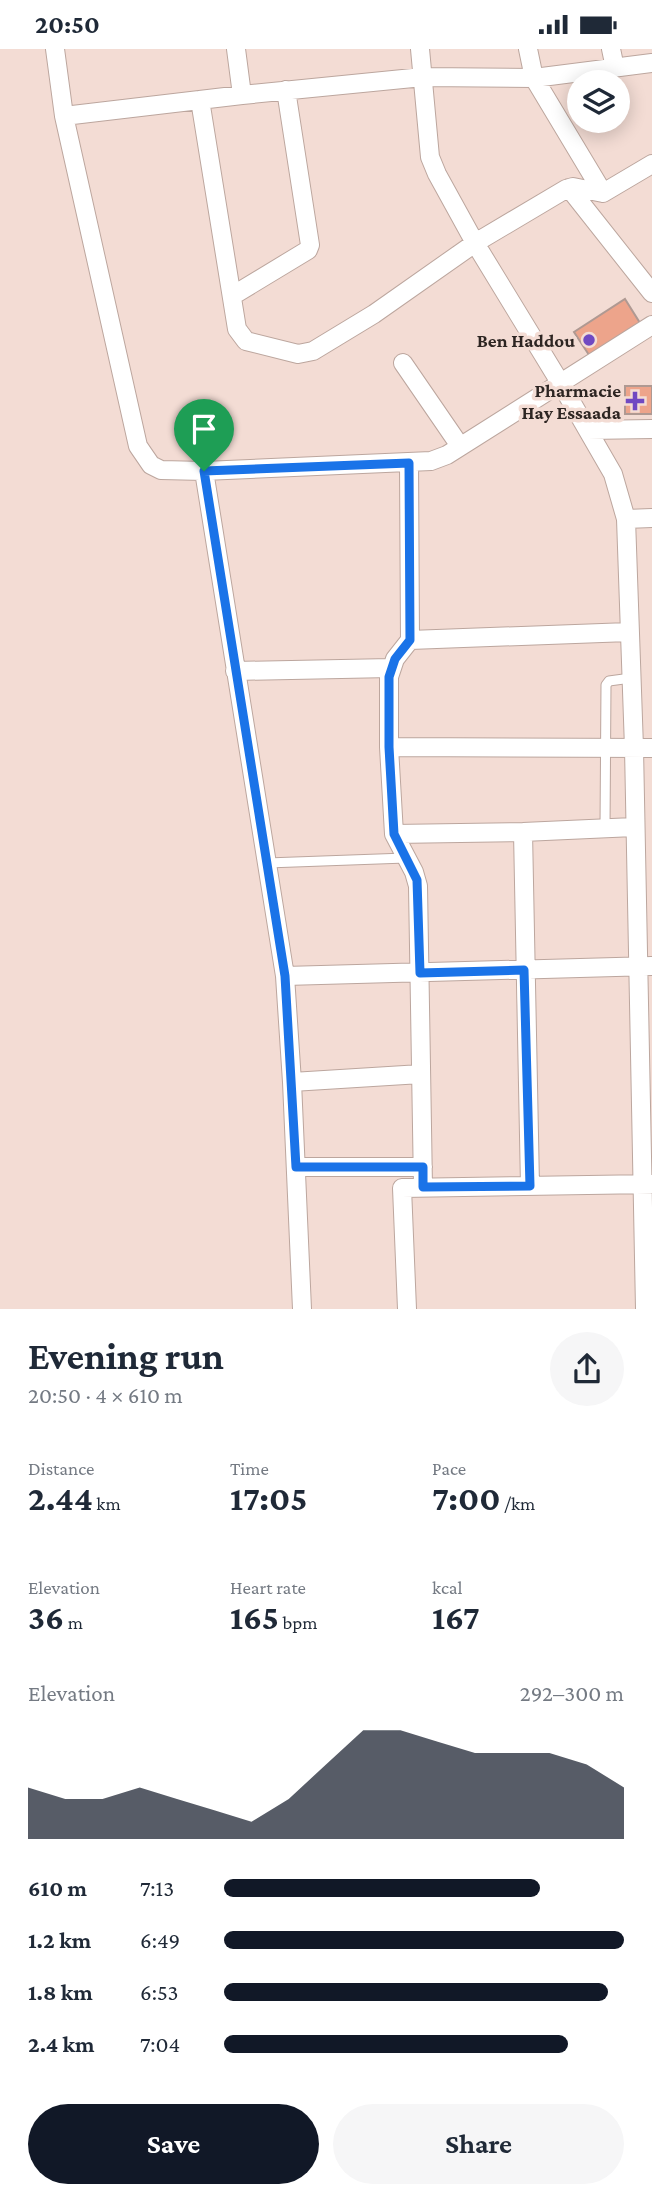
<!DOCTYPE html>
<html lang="en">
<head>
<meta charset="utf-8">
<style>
  :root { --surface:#fff; --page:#f6f6f7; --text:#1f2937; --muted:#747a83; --accent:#111827 }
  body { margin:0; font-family:"Crimson Pro",serif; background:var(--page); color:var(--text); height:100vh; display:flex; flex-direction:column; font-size:26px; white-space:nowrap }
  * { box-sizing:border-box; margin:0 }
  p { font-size:23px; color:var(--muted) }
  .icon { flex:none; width:38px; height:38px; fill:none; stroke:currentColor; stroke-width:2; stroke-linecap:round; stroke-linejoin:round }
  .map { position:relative; height:1260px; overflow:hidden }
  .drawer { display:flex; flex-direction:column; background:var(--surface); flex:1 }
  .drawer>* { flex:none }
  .tools { position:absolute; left:567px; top:21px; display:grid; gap:14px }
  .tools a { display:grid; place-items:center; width:63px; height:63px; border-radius:50%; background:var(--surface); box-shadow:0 4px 18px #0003; font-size:35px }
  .pin { position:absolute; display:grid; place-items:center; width:60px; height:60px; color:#fff; margin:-72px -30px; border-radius:50% 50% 50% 0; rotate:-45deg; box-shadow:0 0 7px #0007 }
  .pin .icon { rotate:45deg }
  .round { display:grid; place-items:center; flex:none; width:74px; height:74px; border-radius:37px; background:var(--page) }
  .overview { display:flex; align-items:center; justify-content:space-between; height:119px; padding:0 28px }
  h1 { font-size:38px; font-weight:700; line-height:52px }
  .metrics { display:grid; grid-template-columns:repeat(3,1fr); gap:10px; height:119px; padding:7px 28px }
  .metrics div { display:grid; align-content:center }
  .metrics b { font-size:35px; font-weight:700 }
  .metrics small { font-size:19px; font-weight:400 }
  .metrics p { font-size:19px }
  .chart { height:196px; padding:14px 28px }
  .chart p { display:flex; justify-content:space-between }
  .chart svg { width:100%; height:126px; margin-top:7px; fill:var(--accent); opacity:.7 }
  .button { display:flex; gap:14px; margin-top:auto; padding:14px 28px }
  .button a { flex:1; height:80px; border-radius:42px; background:var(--accent); color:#fff; font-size:28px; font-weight:700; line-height:80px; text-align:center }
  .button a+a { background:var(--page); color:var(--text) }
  ul { padding:0 28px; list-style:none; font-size:23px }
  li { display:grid; grid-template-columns:112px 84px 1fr; align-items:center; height:52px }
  li i { height:18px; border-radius:9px; background:var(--accent) }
  .status { display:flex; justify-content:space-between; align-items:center; height:49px; padding:0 35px; background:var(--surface); direction:ltr }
  .status svg { height:19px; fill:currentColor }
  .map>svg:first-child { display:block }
  .building { fill:#eda48b; stroke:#af9992; stroke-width:2 }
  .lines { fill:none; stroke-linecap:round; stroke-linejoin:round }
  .service-casing { stroke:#bca69e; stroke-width:11 }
  .minor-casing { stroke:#bca69e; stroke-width:20 }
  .service { stroke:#fff; stroke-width:9 }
  .minor { stroke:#fff; stroke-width:18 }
  .route-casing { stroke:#fff; stroke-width:14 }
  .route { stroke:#1a73e8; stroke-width:9 }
  .poi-dot { fill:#7049c2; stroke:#f3dcd4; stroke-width:2.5 }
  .labels { text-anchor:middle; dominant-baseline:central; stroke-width:7; stroke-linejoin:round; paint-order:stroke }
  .poi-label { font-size:19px; font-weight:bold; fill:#2d2522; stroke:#f3dcd4; text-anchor:end }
</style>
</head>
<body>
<div class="status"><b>20:50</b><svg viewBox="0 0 49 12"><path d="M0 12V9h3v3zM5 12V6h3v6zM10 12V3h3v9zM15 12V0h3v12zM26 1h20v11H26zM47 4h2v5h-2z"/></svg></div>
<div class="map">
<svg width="652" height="1260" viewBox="0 0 652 1260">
  <rect width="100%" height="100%" fill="#f3dcd4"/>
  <path class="building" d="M625 250 640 274 589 306 574 283Z
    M625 337H652V365H625Z"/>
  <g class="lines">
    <defs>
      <path id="service" d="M605 779 606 636 609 632 631 629
        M267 814 406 809"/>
      <path id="minor" d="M55 0 64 67 138 397 151 416 161 421 204 422 431 412 447 406 652 276
        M236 0 242 46
        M420 0 430 108 437 125 475 194 561 335 613 425 626 470 634 699 645 1260
        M528 0 534 29 603 144
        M611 0 615 19
        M200 51 237 280 246 292 298 305 313 302 374 265 475 194 566 140 573 138 603 144 652 115
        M64 67 242 46 423 28 534 29 652 14
        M569 139 652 244
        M232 247 308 201 310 196 286 41
        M403 314 460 397
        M588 381 652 380
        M409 414 410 591 395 610 389 628V698L394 785 414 823 418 837 423 1138
        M204 422 285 927 292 1033 302 1260
        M626 470 652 469
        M410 591 629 583
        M235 622 391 619
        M389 698 652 699
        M523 783 530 1137
        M394 785 523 783 634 778
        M285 927 652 917
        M292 1033 421 1025
        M296 1118H423
        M407 1260 402 1139 652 1135"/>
    </defs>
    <use href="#service" class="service-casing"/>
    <use href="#minor" class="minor-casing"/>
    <use href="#service" class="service"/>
    <use href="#minor" class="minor"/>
  </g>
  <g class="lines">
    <defs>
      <path id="route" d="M409 414 410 591 395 610 389 628V698L394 785 417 831 420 924 524 921 530 1137 423 1138V1118H296L285 927 204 422Z"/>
    </defs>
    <use href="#route" class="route-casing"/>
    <use href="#route" class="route"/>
  </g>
  <g class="poi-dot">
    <circle cx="589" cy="291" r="7"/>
    <path d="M631.5 341.5h7v7h7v7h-7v7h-7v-7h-7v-7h7z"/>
  </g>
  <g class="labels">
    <g class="poi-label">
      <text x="575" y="291">Ben Haddou</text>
      <text x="621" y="341">Pharmacie<tspan x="621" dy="22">Hay Essaada</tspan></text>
    </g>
  </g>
</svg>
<div class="tools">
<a><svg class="icon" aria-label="layers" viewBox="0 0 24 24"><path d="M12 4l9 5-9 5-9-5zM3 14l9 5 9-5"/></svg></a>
</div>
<div class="pin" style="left:204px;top:422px;background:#1e9e55"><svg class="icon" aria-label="arrive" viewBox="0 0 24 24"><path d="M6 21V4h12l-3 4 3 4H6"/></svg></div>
</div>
<section class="drawer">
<div class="overview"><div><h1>Evening run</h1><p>20:50 · 4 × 610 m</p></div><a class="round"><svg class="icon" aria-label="share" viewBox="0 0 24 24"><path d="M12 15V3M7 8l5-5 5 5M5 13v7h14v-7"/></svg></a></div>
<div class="metrics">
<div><p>Distance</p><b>2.44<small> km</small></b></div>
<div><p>Time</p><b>17:05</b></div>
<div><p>Pace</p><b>7:00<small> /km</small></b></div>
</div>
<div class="metrics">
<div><p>Elevation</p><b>36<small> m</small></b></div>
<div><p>Heart rate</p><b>165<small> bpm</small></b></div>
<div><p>kcal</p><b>167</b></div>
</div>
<div class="chart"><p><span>Elevation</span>292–300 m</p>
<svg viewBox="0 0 160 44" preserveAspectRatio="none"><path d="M0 44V26L10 30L20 30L30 26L40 30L50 34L60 38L70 30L80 18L90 6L100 6L110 10L120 14L130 14L140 14L150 18L160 26V44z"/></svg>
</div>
<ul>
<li><b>610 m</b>7:13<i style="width:79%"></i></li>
<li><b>1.2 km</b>6:49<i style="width:100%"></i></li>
<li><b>1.8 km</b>6:53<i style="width:96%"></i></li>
<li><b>2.4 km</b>7:04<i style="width:86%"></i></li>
</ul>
<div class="button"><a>Save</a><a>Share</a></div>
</section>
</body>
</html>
